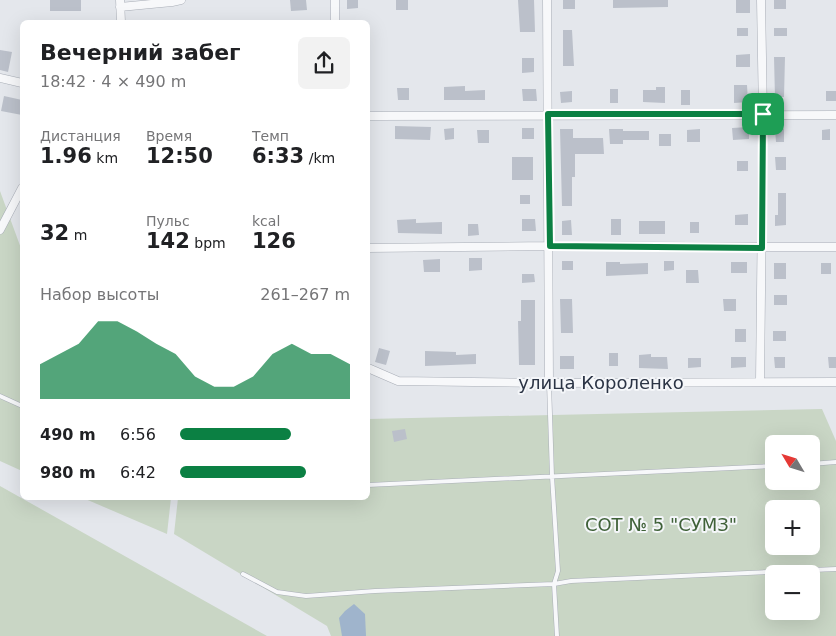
<!DOCTYPE html>
<html lang="ru">
<head>
<meta charset="utf-8">
<style>
  :root { --surface:#fff; --page:#f2f2f2; --text:#202124; --muted:#757577; --accent:#0b8043 }
  body { margin:0; font-family:"DejaVu Sans",sans-serif; background:var(--page); color:var(--text); height:100vh; display:flex; flex-direction:column; font-size:19px; white-space:nowrap }
  * { box-sizing:border-box; margin:0 }
  p { font-size:16px; color:var(--muted) }
  .icon { flex:none; width:28px; height:28px; fill:none; stroke:currentColor; stroke-width:2; stroke-linecap:round; stroke-linejoin:round }
  .map { position:relative; flex:1; overflow:hidden }
  .panel { position:absolute; left:20px; top:20px; width:350px; height:480px; display:flex; flex-direction:column; background:var(--surface); border-radius:8px; box-shadow:0 5px 20px #0002 }
  .panel>* { flex:none }
  .needle { width:32px; rotate:308deg }
  .controls { position:absolute; left:765px; top:435px; display:grid; gap:10px }
  .controls a { display:grid; place-items:center; width:55px; height:55px; border-radius:8px; background:var(--surface); box-shadow:0 5px 20px #0002; font-size:25px }
  .pin { position:absolute; display:grid; place-items:center; width:42px; height:42px; color:#fff; margin:-21px; border-radius:10px; box-shadow:0 2px 8px #0006 }
  .round { display:grid; place-items:center; flex:none; width:52px; height:52px; border-radius:8px; background:var(--page) }
  .summary { display:flex; align-items:center; justify-content:space-between; height:85px; padding:0 20px }
  h1 { font-size:22px; font-weight:800; line-height:38px }
  .stats { display:grid; grid-template-columns:repeat(3,1fr); gap:8px; height:85px; padding:5px 20px }
  .stats div { display:grid; align-content:center }
  .stats b { font-size:21px; font-weight:800 }
  .stats small { font-size:14px; font-weight:400 }
  .stats p { font-size:14px }
  .chart { height:140px; padding:10px 20px }
  .chart p { display:flex; justify-content:space-between }
  .chart svg { width:100%; height:90px; margin-top:5px; fill:var(--accent); opacity:.7 }
  ul { padding:0 20px; list-style:none; font-size:16px }
  li { display:grid; grid-template-columns:80px 60px 1fr; align-items:center; height:38px }
  li i { height:12px; border-radius:6px; background:var(--accent) }
  .map>svg:first-child { display:block }
  .green { fill:#c9d6c5; fill-rule:evenodd }
  .water { fill:#9fb4cc }
  .building { fill:#bbc0ca }
  .lines { fill:none; stroke-linecap:round; stroke-linejoin:round }
  .service-casing { stroke:#a9aeb7; stroke-width:5 }
  .minor-casing { stroke:#a9aeb7; stroke-width:9 }
  .service { stroke:#f7f8fa; stroke-width:4 }
  .minor { stroke:#f7f8fa; stroke-width:8 }
  .route-casing { stroke:#fff; stroke-width:10 }
  .route { stroke:#0b8043; stroke-width:6 }
  .labels { text-anchor:middle; dominant-baseline:central; stroke-width:4; stroke-linejoin:round; paint-order:stroke }
  .street-label { font-size:18px; fill:#2b3445; stroke:#f4f6f9 }
  .park-label { font-size:18px; fill:#3f6138; stroke:#f4f6f9 }
</style>
</head>
<body>
<div class="map">
<svg width="836" height="636" viewBox="0 0 836 636">
  <rect width="100%" height="100%" fill="#e4e7ec"/>
  <path class="green" d="M0 191 22 251V471L0 461Z
    M822 409 836 441V636H331L327 626 174 534 178 498H368V419ZM774 444H811V481H774ZM774 509H811V546H774ZM774 574H811V611H774Z
    M0 486 267 636H0Z
    M83 498H171L167 534Z"/>
  <path class="water" d="M354 604 365 614 366 636H342L339 618 345 611Z"/>
  <path class="building" d="M50 0H81V11H50Z
    M290 0H306L307 10 291 11Z
    M347 0H358V8L347 9Z
    M396 0H408V10H396Z
    M518 0H534L535 32H520Z
    M563 0H575V9H563Z
    M613 0H668V7L613 8Z
    M736 0H750V13H736Z
    M774 0H786V9H774Z
    M737 28H748V36H737Z
    M774 28H787V36H774Z
    M563 30H572L574 66H563Z
    M0 50 12 52 8 72 0 70Z
    M750 54V67H736V55Z
    M774 57H785L784 97 775 98Z
    M522 58H534V72L522 73Z
    M734 85H747L748 102 734 103Z
    M465 86V91L485 90V100H444V87Z
    M656 87H665V103L643 102V90H656Z
    M397 88H409V100H398Z
    M522 89H536L537 101H523Z
    M610 89H618V103H610Z
    M681 90H690V105H681Z
    M572 91V102L561 103 560 92Z
    M826 91H836V101H826Z
    M4 96 22 100V115L1 111Z
    M395 126 431 127 430 140 395 139Z
    M749 127V139L733 140 732 128Z
    M454 128V139L445 140 444 129Z
    M522 128H534V139H522Z
    M560 129H573V138H603L604 154H575V177H572V206H562Z
    M609 129H623V131H649V140H623V144H610Z
    M700 129V142H687V130Z
    M775 129H784V142H776Z
    M830 129V140H822V130Z
    M477 130H489V143H478Z
    M659 134H671V146H659Z
    M512 157H533V180H512Z
    M775 157H786V170H776Z
    M737 161H748V171H737Z
    M778 193H786V225L775 226V215H778Z
    M520 195H530V204H520Z
    M748 214V225H735V215Z
    M416 219V223L442 222V234L398 233 397 220Z
    M522 219H535L536 231H522Z
    M611 219H621V235H611Z
    M571 220 572 235H562V221Z
    M639 221H665V234H639Z
    M690 222H699V233H690Z
    M468 224H478L479 235 468 236Z
    M469 258H482V270L469 271Z
    M440 259V272H424L423 260Z
    M562 261H573V270H562Z
    M664 261H674V270L664 271Z
    M606 262H620V264L648 263V274L606 276Z
    M731 262H747V273H731Z
    M774 263H786V279H774Z
    M821 263H831V274H821Z
    M686 270H698L699 283H686Z
    M522 274H534L535 282 522 283Z
    M774 295H787V305H774Z
    M560 299H572L573 333H561Z
    M723 299H736V311H724Z
    M521 300H535V365H519L518 321H521Z
    M735 329H746V342H735Z
    M773 331H786V341H773Z
    M379 348 390 351 386 365 375 362Z
    M425 351 456 352V355L476 354V364L425 366Z
    M609 353H618V366H609Z
    M651 354V357H667L668 369 639 368V355Z
    M560 356H574V369H560Z
    M731 357H746V367L731 368Z
    M774 357H785V368H775Z
    M828 357H836V368H829Z
    M688 358H701V367L688 368Z
    M405 429 407 439 394 442 392 431Z"/>
  <g class="lines">
    <defs>
      <path id="service" d="M549 383 552 476 558 571 554 584 557 636
        M0 396 22 406
        M811 464 836 462
        M368 485 774 466
        M243 574 277 592 306 596 375 591 554 584 571 581 836 569"/>
      <path id="minor" d="M120 0 121 22
        M547 0 549 383
        M120 7 172 2 181 0
        M335 22V0
        M0 78 22 83
        M368 116 836 115
        M0 230 22 188
        M368 248 550 246 836 247
        M368 368 398 381 549 383 836 382
        M760 381 763 115 761 0"/>
    </defs>
    <use href="#service" class="service-casing"/>
    <use href="#minor" class="minor-casing"/>
    <use href="#service" class="service"/>
    <use href="#minor" class="minor"/>
  </g>
  <g class="lines">
    <defs>
      <path id="route" d="M548 114H763L762 248 550 246Z"/>
    </defs>
    <use href="#route" class="route-casing"/>
    <use href="#route" class="route"/>
  </g>
  <g class="labels">
    <g class="street-label">
      <text x="601" y="382">улица Короленко</text>
    </g>
    <g class="park-label">
      <text x="661" y="524">СОТ № 5 "СУМЗ"</text>
    </g>
  </g>
</svg>
<div class="controls">
<a><svg class="needle" viewBox="-14 -14 28 28"><path d="M0-13l5 13h-10z" fill="#e53935"/><path d="M0 13l5-13h-10z" fill="#757577"/></svg></a>
<a>+</a>
<a>−</a>
</div>
<div class="pin" style="left:763px;top:114px;background:#1e9e55"><svg class="icon" aria-label="arrive" viewBox="0 0 24 24"><path d="M6 21V4h12l-3 4 3 4H6"/></svg></div>
<section class="panel">
<div class="summary"><div><h1>Вечерний забег</h1><p>18:42 · 4 × 490 m</p></div><a class="round"><svg class="icon" aria-label="share" viewBox="0 0 24 24"><path d="M12 15V3M7 8l5-5 5 5M5 13v7h14v-7"/></svg></a></div>
<div class="stats">
<div><p>Дистанция</p><b>1.96<small> km</small></b></div>
<div><p>Время</p><b>12:50</b></div>
<div><p>Темп</p><b>6:33<small> /km</small></b></div>
</div>
<div class="stats">
<div><b>32<small> m</small></b></div>
<div><p>Пульс</p><b>142<small> bpm</small></b></div>
<div><p>kcal</p><b>126</b></div>
</div>
<div class="chart"><p><span>Набор высоты</span>261–267 m</p>
<svg viewBox="0 0 160 44" preserveAspectRatio="none"><path d="M0 44V27L10 22L20 17L30 6L40 6L50 11L60 17L70 22L80 33L90 38L100 38L110 33L120 22L130 17L140 22L150 22L160 27V44z"/></svg>
</div>
<ul>
<li><b>490 m</b>6:56<i style="width:65%"></i></li>
<li><b>980 m</b>6:42<i style="width:74%"></i></li>
</ul>
</section>
</div>
</body>
</html>
